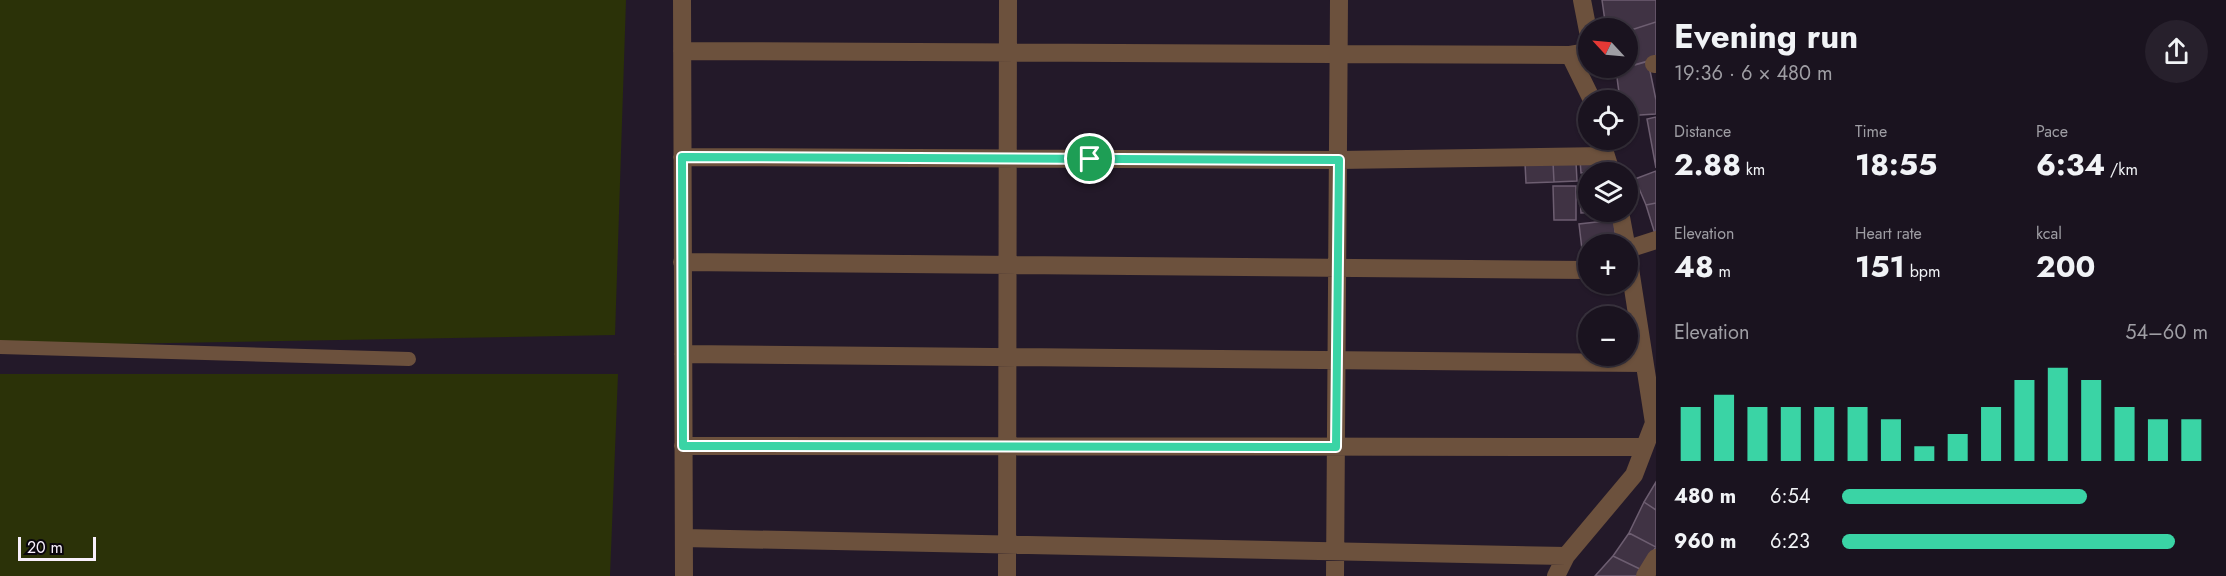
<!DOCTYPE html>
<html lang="en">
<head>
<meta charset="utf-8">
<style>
  :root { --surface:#1a131f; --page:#27202c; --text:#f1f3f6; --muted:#9f9ea4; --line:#38323d; --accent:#3ad4a5 }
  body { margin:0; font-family:Jost,sans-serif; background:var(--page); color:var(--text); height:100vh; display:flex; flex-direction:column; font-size:22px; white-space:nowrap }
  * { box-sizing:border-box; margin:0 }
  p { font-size:20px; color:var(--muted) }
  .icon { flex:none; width:33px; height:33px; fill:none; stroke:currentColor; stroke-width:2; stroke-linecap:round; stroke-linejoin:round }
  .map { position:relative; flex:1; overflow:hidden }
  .sheet { display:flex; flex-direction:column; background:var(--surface); width:570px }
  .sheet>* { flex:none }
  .needle { width:39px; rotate:296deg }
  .controls { position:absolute; left:1578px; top:18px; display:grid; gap:12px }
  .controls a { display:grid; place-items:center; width:60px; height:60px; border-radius:50%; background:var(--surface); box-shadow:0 2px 4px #0004,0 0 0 2px var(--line); font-size:30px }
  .scale { position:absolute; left:18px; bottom:15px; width:78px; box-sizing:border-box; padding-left:6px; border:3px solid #f8f0fc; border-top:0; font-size:16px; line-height:21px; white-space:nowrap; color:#f8f0fc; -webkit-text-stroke:4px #0a060d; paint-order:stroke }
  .pin { position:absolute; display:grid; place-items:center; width:51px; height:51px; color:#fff; margin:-26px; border:3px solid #fff; border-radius:50%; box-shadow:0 2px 6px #0007 }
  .round { display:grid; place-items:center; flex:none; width:63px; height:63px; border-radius:32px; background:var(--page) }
  .head { display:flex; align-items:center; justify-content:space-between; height:102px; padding:0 18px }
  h1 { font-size:33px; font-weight:700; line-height:45px }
  .figures { display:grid; grid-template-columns:repeat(3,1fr); gap:9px; height:102px; padding:6px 18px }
  .figures div { display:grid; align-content:center }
  .figures b { font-size:30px; font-weight:700 }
  .figures small { font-size:16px; font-weight:400 }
  .figures p { font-size:16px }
  .chart { height:168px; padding:12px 18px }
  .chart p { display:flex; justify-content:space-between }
  .chart svg { width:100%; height:108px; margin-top:6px; stroke:var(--accent); stroke-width:6 }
  ul { padding:0 18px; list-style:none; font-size:20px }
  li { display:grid; grid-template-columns:96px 72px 1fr; align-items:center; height:45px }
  li i { height:15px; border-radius:8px; background:var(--accent) }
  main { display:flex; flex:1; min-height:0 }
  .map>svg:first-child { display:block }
  .green { fill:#2b3208 }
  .building { fill:#403344; stroke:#6d5e71; stroke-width:1.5 }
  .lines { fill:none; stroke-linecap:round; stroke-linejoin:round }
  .lane { stroke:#6c513d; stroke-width:14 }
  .street { stroke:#6c513d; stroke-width:18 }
  .route-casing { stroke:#fff; stroke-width:12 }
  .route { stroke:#3ad4a5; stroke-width:8 }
</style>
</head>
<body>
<main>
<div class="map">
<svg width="1656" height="576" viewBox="0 0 1656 576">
  <rect width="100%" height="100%" fill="#231929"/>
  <path class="green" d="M0 0H626L615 335 0 346Z
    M0 374H618L610 576H0Z"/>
  <path class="building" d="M1602 0H1656V22L1628 31V28H1606Z
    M1656 22V59L1628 67V31Z
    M1648 61 1656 100V114L1640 115 1628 119V100H1620L1616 70Z
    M1656 117V168L1647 119Z
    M1580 160H1602V172L1581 173Z
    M1553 162 1554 182 1526 183 1525 163Z
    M1553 162H1576L1577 181 1554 182Z
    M1656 171V203L1646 205 1635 179Z
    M1588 182V212H1598L1581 213 1579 183Z
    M1553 186H1576V220H1554Z
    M1656 203V234H1655L1646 205Z
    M1614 220 1616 244H1588V258H1583L1579 224Z
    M1656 482V510L1644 502Z
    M1644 502 1656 510V547L1629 533Z
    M1629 533 1656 547 1642 570 1613 556Z
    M1613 556 1642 570 1638 576H1595Z"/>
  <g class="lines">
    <path class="lane" d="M0 347 409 359"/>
    <path class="street" d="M682 0 684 576
      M1582 0 1588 31
      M682 51 1570 55 1588 52
      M1570 55 1592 100
      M1654 64H1656
      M1601 140 1611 172
      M682 157 1339 160 1606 156
      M1620 212 1626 244
      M1628 249 1656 240
      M682 262 1588 270
      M683 354 1644 363
      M683 446 1644 447
      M684 538 1566 556
      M1007 576 1008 0
      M1335 576 1339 0
      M1556 576 1566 556 1634 475 1654 423 1628 256
      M1645 576 1656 558"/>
  </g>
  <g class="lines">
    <defs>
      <path id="route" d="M682 157 1339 160 1336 447 683 446Z"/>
    </defs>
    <use href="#route" class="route-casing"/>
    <use href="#route" class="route"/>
  </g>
</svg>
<div class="controls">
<a><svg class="needle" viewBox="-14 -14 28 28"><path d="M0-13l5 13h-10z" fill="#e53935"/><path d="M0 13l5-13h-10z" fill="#9f9ea4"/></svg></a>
<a><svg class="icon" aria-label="locate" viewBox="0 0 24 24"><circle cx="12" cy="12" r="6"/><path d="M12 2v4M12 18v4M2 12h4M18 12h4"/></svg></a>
<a><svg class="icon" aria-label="layers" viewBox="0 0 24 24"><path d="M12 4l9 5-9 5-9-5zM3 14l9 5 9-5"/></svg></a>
<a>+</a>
<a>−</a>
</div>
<div class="scale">20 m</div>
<div class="pin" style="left:1090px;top:159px;background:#1e9e55"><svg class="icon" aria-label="arrive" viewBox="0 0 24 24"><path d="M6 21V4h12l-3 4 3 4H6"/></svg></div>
</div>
<section class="sheet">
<div class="head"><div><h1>Evening run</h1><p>19:36 · 6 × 480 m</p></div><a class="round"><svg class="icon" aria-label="share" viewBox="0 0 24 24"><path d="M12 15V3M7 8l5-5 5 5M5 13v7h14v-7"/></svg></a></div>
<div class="figures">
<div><p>Distance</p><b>2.88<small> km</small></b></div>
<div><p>Time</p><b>18:55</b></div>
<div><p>Pace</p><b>6:34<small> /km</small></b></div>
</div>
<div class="figures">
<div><p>Elevation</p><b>48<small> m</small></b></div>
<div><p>Heart rate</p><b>151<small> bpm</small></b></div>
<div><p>kcal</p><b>200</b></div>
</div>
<div class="chart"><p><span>Elevation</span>54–60 m</p>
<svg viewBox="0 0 160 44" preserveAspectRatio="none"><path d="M5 44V22M15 44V17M25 44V22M35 44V22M45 44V22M55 44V22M65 44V27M75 44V38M85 44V33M95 44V22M105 44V11M115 44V6M125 44V11M135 44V22M145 44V27M155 44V27"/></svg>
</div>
<ul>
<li><b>480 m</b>6:54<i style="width:67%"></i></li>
<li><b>960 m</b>6:23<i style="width:91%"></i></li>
</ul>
</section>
</main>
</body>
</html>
